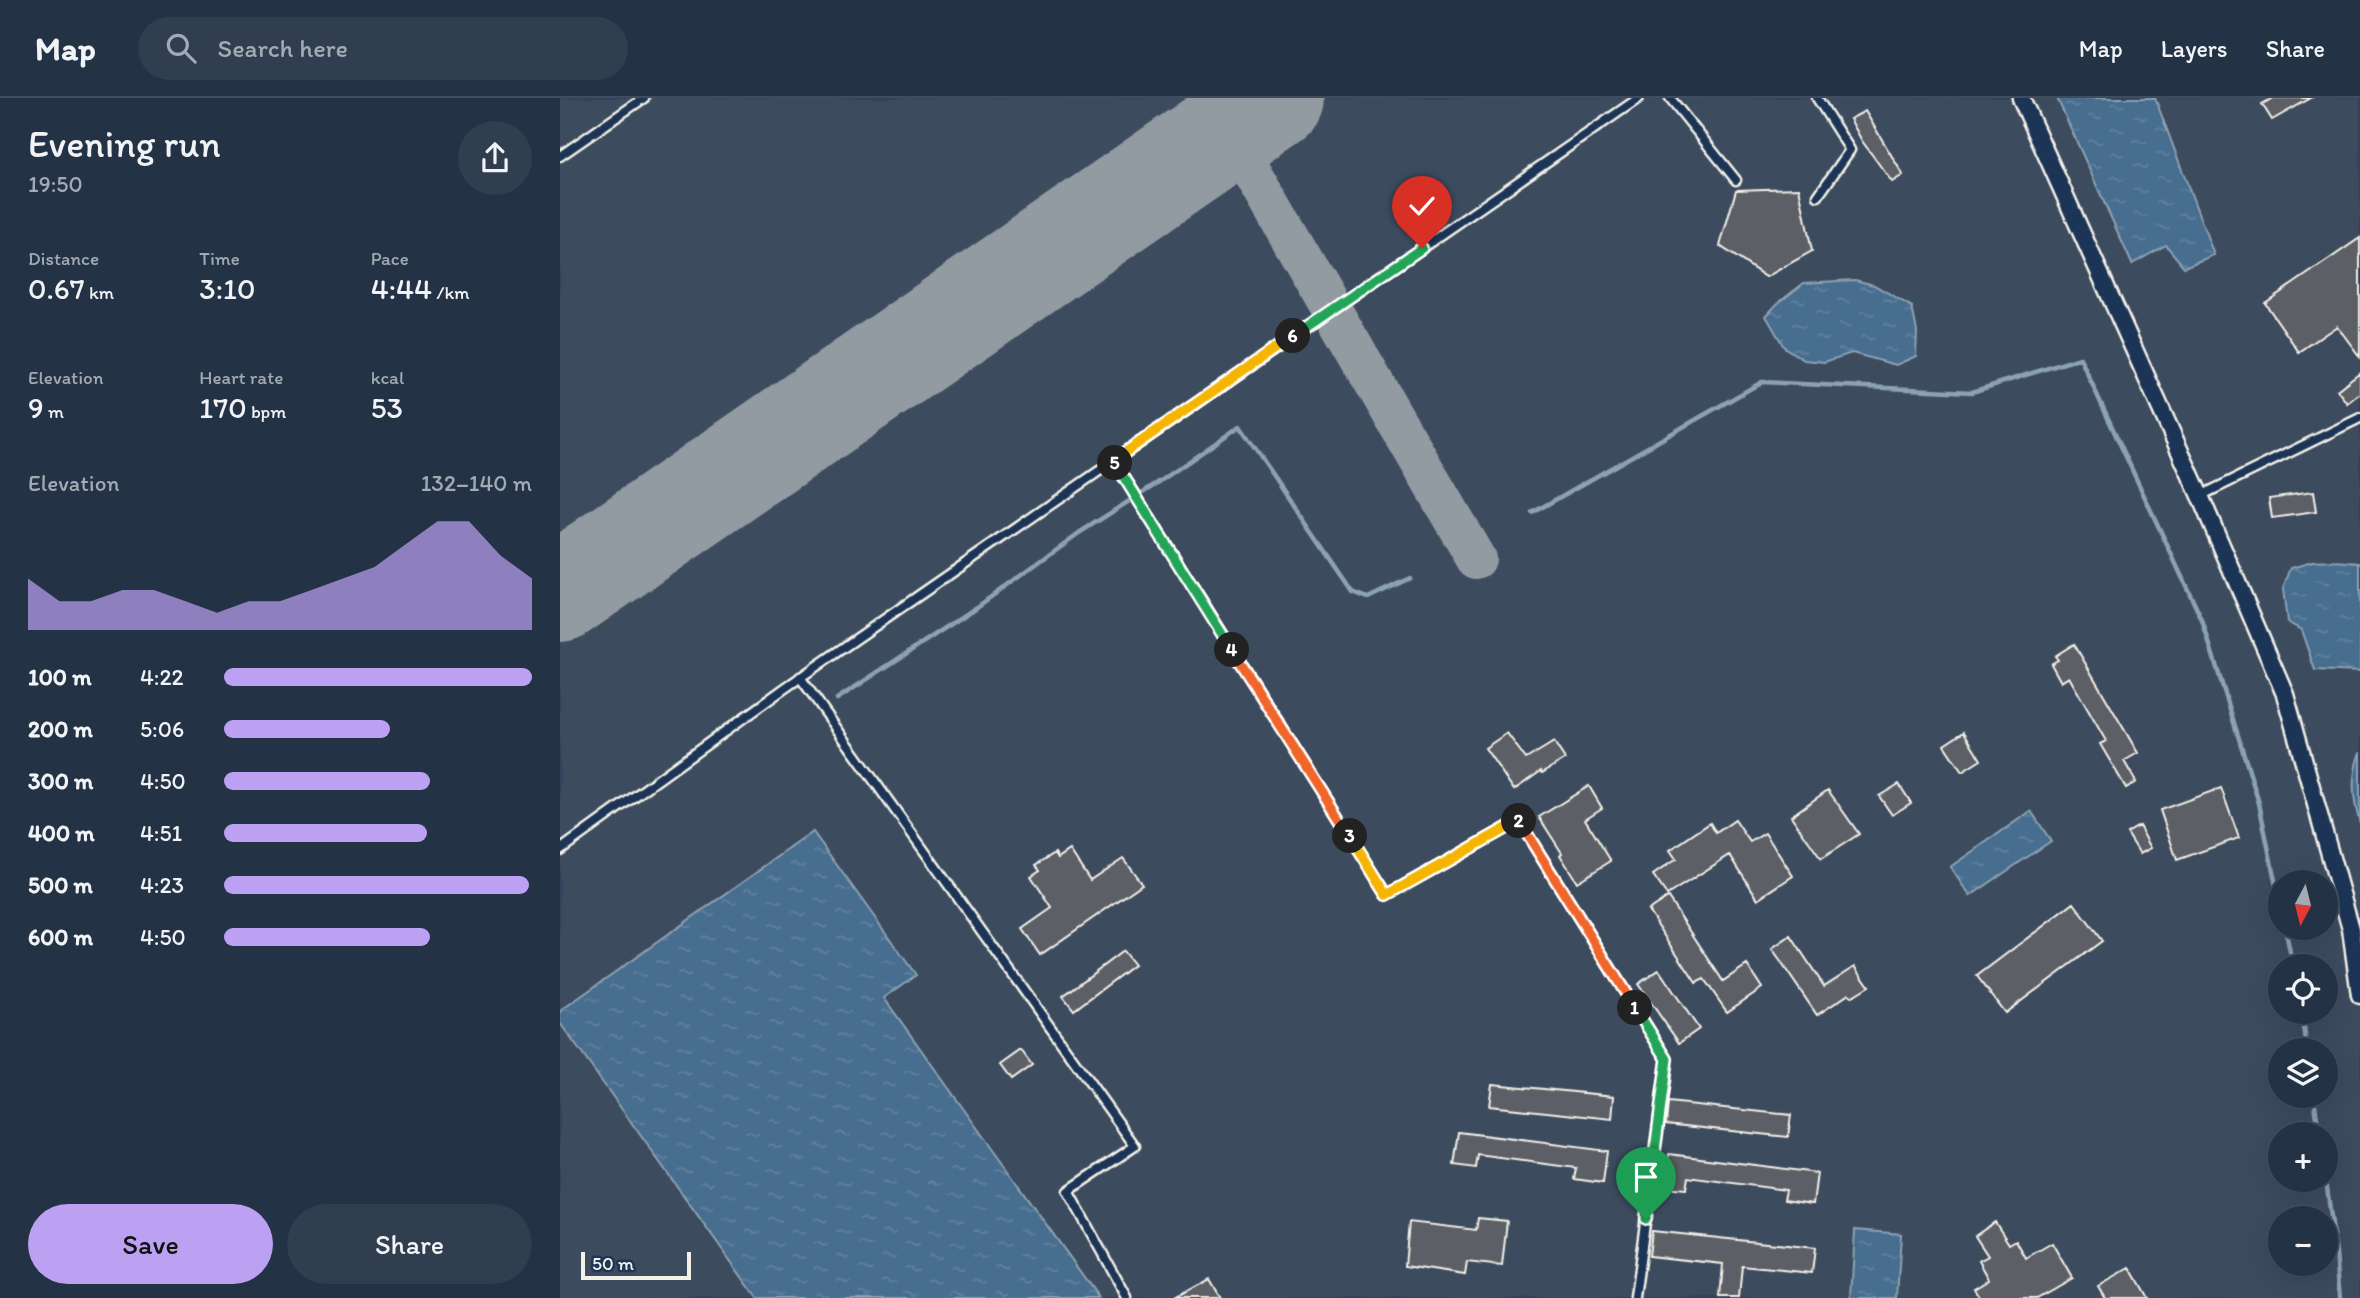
<!DOCTYPE html>
<html lang="en">
<head>
<meta charset="utf-8">
<style>
  :root { --surface:#243245; --page:#303e50; --text:#f1f3f6; --muted:#a3aab3; --line:#414d5e; --accent:#bca0f2 }
  body { margin:0; font-family:Itim,sans-serif; background:var(--page); color:var(--text); height:100vh; display:flex; flex-direction:column; font-size:26px; white-space:nowrap }
  * { box-sizing:border-box; margin:0 }
  p { font-size:23px; color:var(--muted) }
  .icon { flex:none; width:38px; height:38px; fill:none; stroke:currentColor; stroke-width:2; stroke-linecap:round; stroke-linejoin:round }
  .map { position:relative; flex:1; overflow:hidden }
  .sheet { display:flex; flex-direction:column; background:var(--surface); width:560px }
  .sheet>* { flex:none }
  .needle { width:46px; rotate:187deg }
  .tools { position:absolute; left:1708px; top:772px; display:grid; gap:14px }
  .tools a { display:grid; place-items:center; width:70px; height:70px; border-radius:50%; background:var(--surface); box-shadow:0 7px 28px #0002,0 0 0 2px var(--line); font-size:35px }
  .scale { position:absolute; left:21px; bottom:18px; width:110px; box-sizing:border-box; padding-left:7px; border:4px solid #f4f1e8; border-top:0; font-size:19px; line-height:24px; white-space:nowrap; color:#f4f1e8; -webkit-text-stroke:5px #1d3557; paint-order:stroke }
  .pin { position:absolute; display:grid; place-items:center; width:60px; height:60px; color:#fff; margin:-72px -30px; border-radius:50% 50% 50% 0; rotate:-45deg; box-shadow:0 0 7px #0007 }
  .pin .icon { rotate:45deg }
  .km { position:absolute; width:35px; height:35px; margin:-18px; border-radius:50%; background:#222; color:#fff; font-size:19px; line-height:35px; text-align:center }
  .round { display:grid; place-items:center; flex:none; width:74px; height:74px; border-radius:37px; background:var(--page) }
  .headline { display:flex; align-items:center; justify-content:space-between; height:119px; padding:0 28px }
  h1 { font-size:38px; font-weight:600; line-height:52px }
  .stats { display:grid; grid-template-columns:repeat(3,1fr); gap:10px; height:119px; padding:7px 28px }
  .stats div { display:grid; align-content:center }
  .stats b { font-size:30px; font-weight:600 }
  .stats small { font-size:19px; font-weight:400 }
  .stats p { font-size:19px }
  .chart { height:196px; padding:14px 28px }
  .chart p { display:flex; justify-content:space-between }
  .chart svg { width:100%; height:126px; margin-top:7px; fill:var(--accent); opacity:.7 }
  .action { display:flex; gap:14px; margin-top:auto; padding:14px 28px }
  .action a { flex:1; height:80px; border-radius:42px; background:var(--accent); color:#111; font-size:28px; font-weight:600; line-height:80px; text-align:center }
  .action a+a { background:var(--page); color:var(--text) }
  ul { padding:0 28px; list-style:none; font-size:23px }
  li { display:grid; grid-template-columns:112px 84px 1fr; align-items:center; height:52px }
  li i { height:18px; border-radius:9px; background:var(--accent) }
  header { display:flex; align-items:center; gap:42px; box-sizing:border-box; height:98px; padding:0 35px; background:var(--surface); border-bottom:2px solid var(--line) }
  header strong { font-size:33px }
  nav { display:flex; gap:38px; margin-inline-start:auto; font-size:24px }
  .search { width:490px; height:63px; background:var(--page); display:flex; align-items:center; gap:18px; box-sizing:border-box; padding:0 24px; border-radius:38px; color:var(--muted); font-size:26px }
  main { display:flex; flex:1; min-height:0 }
  .map>svg:first-child { display:block }
  .built { fill:#3d4b5f; fill-rule:evenodd }
  .water { fill:url(#water-ripples); stroke:#8ca2b3; stroke-width:2 }
  .lines { fill:none; stroke-linecap:round; stroke-linejoin:round }
  .stream { stroke:#8ca2b3; stroke-width:4.5 }
  .taxiway { stroke:#929aa2; stroke-width:40 }
  .runway { stroke:#929aa2; stroke-width:100 }
  .building { fill:#5b5f66; stroke:#f4f1e8; stroke-width:2 }
  .lane-casing { stroke:#f4f1e8; stroke-width:13 }
  .street-casing { stroke:#f4f1e8; stroke-width:21 }
  .lane { stroke:#1d3557; stroke-width:8 }
  .street { stroke:#1d3557; stroke-width:16 }
  .split-1-casing { stroke:#fff; stroke-width:14 }
  .split-2-casing { stroke:#fff; stroke-width:14 }
  .split-3-casing { stroke:#fff; stroke-width:14 }
  .split-4-casing { stroke:#fff; stroke-width:14 }
  .split-5-casing { stroke:#fff; stroke-width:14 }
  .split-6-casing { stroke:#fff; stroke-width:14 }
  .split-7-casing { stroke:#fff; stroke-width:14 }
  .split-1 { stroke:#22a559; stroke-width:9 }
  .split-2 { stroke:#f0652b; stroke-width:9 }
  .split-3 { stroke:#f5b400; stroke-width:9 }
  .split-4 { stroke:#f0652b; stroke-width:9 }
  .split-5 { stroke:#22a559; stroke-width:9 }
  .split-6 { stroke:#f5b400; stroke-width:9 }
  .split-7 { stroke:#22a559; stroke-width:9 }
</style>
</head>
<body>
<header>
<strong>Map</strong>
<div class="search"><svg class="icon" aria-label="search" viewBox="0 0 24 24"><circle cx="10" cy="10" r="6"/><path d="M15 15l6 6"/></svg>Search here</div>
<nav><a>Map</a><a>Layers</a><a>Share</a></nav>
</header>
<main>
<section class="sheet">
<div class="headline"><div><h1>Evening run</h1><p>19:50</p></div><a class="round"><svg class="icon" aria-label="share" viewBox="0 0 24 24"><path d="M12 15V3M7 8l5-5 5 5M5 13v7h14v-7"/></svg></a></div>
<div class="stats">
<div><p>Distance</p><b>0.67<small> km</small></b></div>
<div><p>Time</p><b>3:10</b></div>
<div><p>Pace</p><b>4:44<small> /km</small></b></div>
</div>
<div class="stats">
<div><p>Elevation</p><b>9<small> m</small></b></div>
<div><p>Heart rate</p><b>170<small> bpm</small></b></div>
<div><p>kcal</p><b>53</b></div>
</div>
<div class="chart"><p><span>Elevation</span>132–140 m</p>
<svg viewBox="0 0 160 44" preserveAspectRatio="none"><path d="M0 44V26L10 34L20 34L30 30L40 30L50 34L60 38L70 34L80 34L90 30L100 26L110 22L120 14L130 6L140 6L150 18L160 26V44z"/></svg>
</div>
<ul>
<li><b>100 m</b>4:22<i style="width:100%"></i></li>
<li><b>200 m</b>5:06<i style="width:54%"></i></li>
<li><b>300 m</b>4:50<i style="width:67%"></i></li>
<li><b>400 m</b>4:51<i style="width:66%"></i></li>
<li><b>500 m</b>4:23<i style="width:99%"></i></li>
<li><b>600 m</b>4:50<i style="width:67%"></i></li>
</ul>
<div class="action"><a>Save</a><a>Share</a></div>
</section>
<div class="map">
<svg width="1800" height="1200" viewBox="0 0 1800 1200">
  <defs>
    <pattern id="water-ripples" width="26" height="14" patternUnits="userSpaceOnUse" patternTransform="scale(1.75)"><rect width="26" height="14" fill="#476d8f"/><path d="M2 4q2-2 4 0t4 0M15 11q2-2 4 0t4 0" fill="none" stroke="#62829f"/></pattern>
  </defs>
  <rect width="100%" height="100%" fill="#30425c"/>
  <filter id="ink" filterUnits="userSpaceOnUse"><feTurbulence type="fractalNoise" baseFrequency=".0143" numOctaves="2"/><feDisplacementMap in="SourceGraphic" scale="14" xChannelSelector="R" yChannelSelector="G"/><feConvolveMatrix kernelMatrix="1 2 1 2 8 2 1 2 1" color-interpolation-filters="sRGB"/></filter>
  <g filter="url(#ink)">
    <path class="built" d="M0 0H1800V1200H0ZM1720 784H1766V830H1720ZM1720 868H1766V914H1720ZM1720 952H1766V998H1720ZM1720 1036H1766V1082H1720ZM1720 1120H1766V1166H1720Z"/>
    <path class="water" d="M1497 0H1595L1654 157 1624 169 1606 147 1572 166Z
      M1295 182 1314 187 1352 209 1357 233 1356 258 1336 267 1292 255 1264 264 1244 262 1224 249 1206 218 1217 206 1244 185Z
      M1774 463 1800 465V574L1755 572 1741 532 1727 524 1723 491 1731 470 1752 464Z
      M1800 654V725C1792 700 1791 678 1800 654Z
      M1471 713 1491 743 1410 798 1390 769Z
      M253 734 356 877 324 900 539 1200H197L0 925V913Z
      M1295 1132 1341 1136 1337 1200H1291Z"/>
    <g class="lines">
      <path class="stream" d="M972 415 1202 284 1412 294 1520 260 1642 522 1699 705 1720 807
        M277 601 417 509 519 435 599 384 680 328 793 494 808 500 850 480
        M1725 830 1733 868
        M1742 914 1747 952
        M1754 998 1759 1036
        M1766 1082 1776 1155 1780 1200"/>
      <path class="taxiway" d="M668 32 916 461"/>
      <path class="runway" d="M0 494 714 0"/>
    </g>
    <path class="building" d="M1713 0H1751L1712 22 1702 6Z
      M1305 13 1343 77 1332 84 1302 43 1290 21Z
      M1239 90 1252 153 1206 179 1160 148 1176 92Z
      M1800 140V259L1777 228 1739 254 1705 205Z
      M1800 274V295L1787 305 1777 292Z
      M1753 394 1756 414 1712 420 1709 400Z
      M1514 546 1578 655 1564 663 1576 684 1566 690 1540 646 1546 643 1509 579 1501 584 1491 566 1498 562 1495 558Z
      M1404 634 1421 662 1402 674 1384 647Z
      M947 635 966 661 994 644 1005 661 982 675 981 673 954 692 925 650Z
      M1339 686 1351 705 1332 717 1319 698Z
      M1029 688 1042 710 1025 721 1051 763 1017 784 1000 757 1002 755 979 719Z
      M1661 690 1679 740 1617 762 1600 712Z
      M1268 692 1299 736 1261 761 1231 718Z
      M1175 722 1190 744 1205 735 1233 778 1198 801 1170 757 1107 797 1093 777 1116 761 1110 752 1150 725 1156 735Z
      M1579 728 1591 750 1580 756 1567 735Z
      M510 752 530 782 563 760 582 786 480 857 462 831 492 810 471 778 480 772 476 767 495 755 498 760Z
      M1108 799 1163 883 1187 867 1202 890 1167 914 1144 881 1136 885 1088 812Z
      M1514 805 1542 843 1445 915 1417 878Z
      M1231 838 1264 888 1295 868 1309 888 1291 899 1289 896 1257 917 1212 851Z
      M563 853 574 867 514 912 503 898Z
      M1099 872 1139 931 1119 945 1078 886Z
      M461 952 472 967 451 982 440 967Z
      M932 986 1054 998 1052 1021 929 1008Z
      M1108 1004 1231 1017 1228 1039 1106 1026Z
      M899 1034 1047 1053 1043 1085 1014 1081 1016 1070 918 1057 916 1070 894 1067Z
      M1109 1056 1257 1075 1253 1106 1224 1102 1226 1092 1128 1079 1126 1091 1104 1089Z
      M918 1120 947 1123 942 1168 907 1164 905 1177 845 1168 849 1124 916 1132Z
      M1435 1124 1449 1146 1456 1142 1466 1160 1492 1145 1512 1180 1477 1200H1420L1414 1190 1429 1181 1419 1163 1428 1158 1415 1138Z
      M1092 1133 1255 1150 1252 1175 1182 1168 1179 1200H1160L1163 1166 1089 1158Z
      M1570 1170 1587 1200H1545L1538 1188Z
      M649 1181 660 1200H614Z"/>
    <g class="lines">
      <defs>
        <path id="lane" d="M1110 0 1176 82
          M1257 0 1290 52 1258 98
          M0 58 84 0
          M554 363 827 797 959 723 1107 961 1075 1200
          M1640 398 1800 320
          M240 579 575 1048 508 1093 567 1200
          M0 752 225 590 1079 0"/>
        <path id="street" d="M1461 0 1640 398 1725 596 1791 831 1800 897"/>
      </defs>
      <use href="#lane" class="lane-casing"/>
      <use href="#street" class="street-casing"/>
      <use href="#lane" class="lane"/>
      <use href="#street" class="street"/>
    </g>
  </g>
  <g class="lines" filter="url(#ink)">
    <defs>
      <path id="split-1" d="M1075 910 1107 961 1086 1121"/>
      <path id="split-2" d="M959 723 1075 910"/>
      <path id="split-3" d="M790 738 827 797 959 723"/>
      <path id="split-4" d="M672 552 790 738"/>
      <path id="split-5" d="M555 365 672 552"/>
      <path id="split-6" d="M555 365 557 360 733 238"/>
      <path id="split-7" d="M733 238 862 150"/>
    </defs>
    <use href="#split-1" class="split-1-casing"/>
    <use href="#split-2" class="split-2-casing"/>
    <use href="#split-3" class="split-3-casing"/>
    <use href="#split-4" class="split-4-casing"/>
    <use href="#split-5" class="split-5-casing"/>
    <use href="#split-6" class="split-6-casing"/>
    <use href="#split-7" class="split-7-casing"/>
    <use href="#split-1" class="split-1"/>
    <use href="#split-2" class="split-2"/>
    <use href="#split-3" class="split-3"/>
    <use href="#split-4" class="split-4"/>
    <use href="#split-5" class="split-5"/>
    <use href="#split-6" class="split-6"/>
    <use href="#split-7" class="split-7"/>
  </g>
</svg>
<div class="tools">
<a><svg class="needle" viewBox="-14 -14 28 28"><path d="M0-13l5 13h-10z" fill="#e53935"/><path d="M0 13l5-13h-10z" fill="#a3aab3"/></svg></a>
<a><svg class="icon" aria-label="locate" viewBox="0 0 24 24"><circle cx="12" cy="12" r="6"/><path d="M12 2v4M12 18v4M2 12h4M18 12h4"/></svg></a>
<a><svg class="icon" aria-label="layers" viewBox="0 0 24 24"><path d="M12 4l9 5-9 5-9-5zM3 14l9 5 9-5"/></svg></a>
<a>+</a>
<a>−</a>
</div>
<div class="scale">50 m</div>
<div class="pin" style="left:1086px;top:1121px;background:#1e9e55"><svg class="icon" aria-label="arrive" viewBox="0 0 24 24"><path d="M6 21V4h12l-3 4 3 4H6"/></svg></div>
<div class="pin" style="left:862px;top:150px;background:#d93025"><svg class="icon" aria-label="check" viewBox="0 0 24 24"><path d="M5 12l5 5 9-10"/></svg></div>
<b class="km" style="left:1075px;top:910px">1</b>
<b class="km" style="left:959px;top:723px">2</b>
<b class="km" style="left:790px;top:738px">3</b>
<b class="km" style="left:672px;top:552px">4</b>
<b class="km" style="left:555px;top:365px">5</b>
<b class="km" style="left:733px;top:238px">6</b>
</div>
</main>
</body>
</html>
